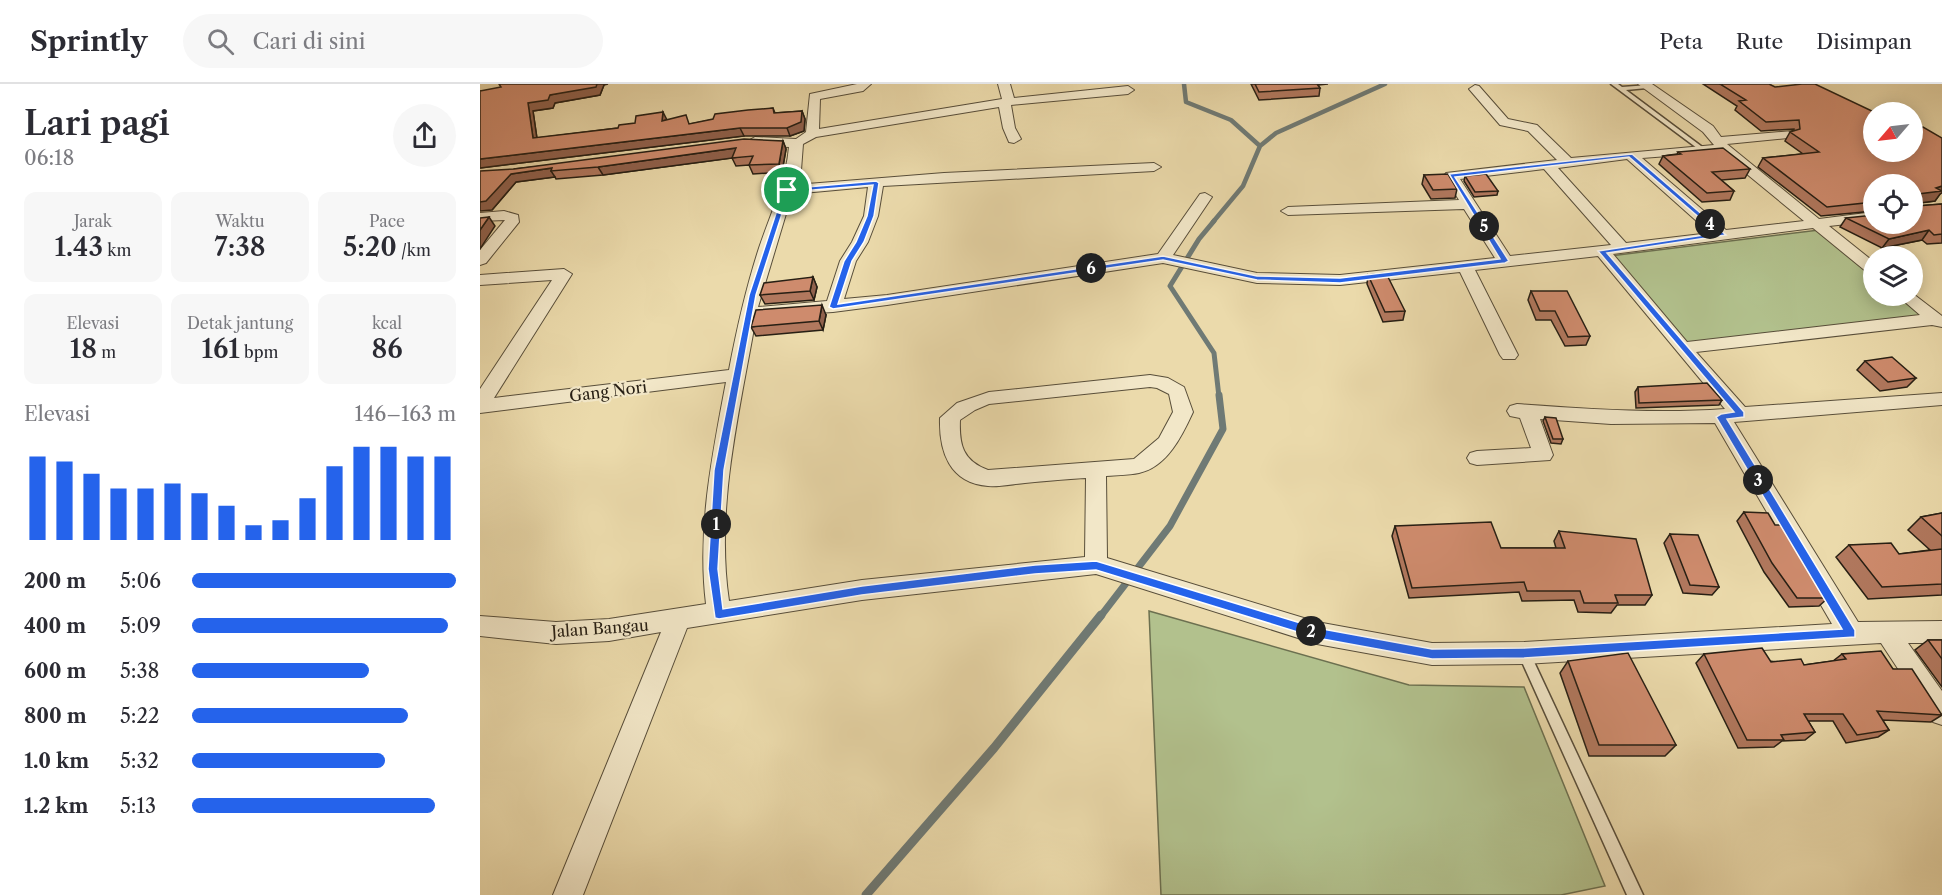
<!DOCTYPE html>
<html lang="id">
<head>
<meta charset="utf-8">
<style>
  :root { --surface:#fff; --page:#f7f7f7; --text:#2b2b33; --muted:#7c7c81; --line:#e1e1e2; --accent:#2563eb }
  body { margin:0; font-family:"Libre Caslon Text",serif; background:var(--page); color:var(--text); height:100vh; display:flex; flex-direction:column; font-size:22px; white-space:nowrap }
  * { box-sizing:border-box; margin:0 }
  p { font-size:20px; color:var(--muted) }
  .icon { flex:none; width:33px; height:33px; fill:none; stroke:currentColor; stroke-width:2; stroke-linecap:round; stroke-linejoin:round }
  .map { position:relative; flex:1; overflow:hidden }
  .side { display:flex; flex-direction:column; background:var(--surface); width:480px }
  .side>* { flex:none }
  .needle { width:39px; rotate:242deg }
  .controls { position:absolute; left:1383px; top:18px; display:grid; gap:12px }
  .controls a { display:grid; place-items:center; width:60px; height:60px; border-radius:50%; background:var(--surface); box-shadow:0 3px 15px #0003; font-size:30px }
  .pin { position:absolute; display:grid; place-items:center; width:51px; height:51px; color:#fff; margin:-26px; border:3px solid #fff; border-radius:50%; box-shadow:0 2px 6px #0007 }
  .km { position:absolute; width:30px; height:30px; margin:-15px; border-radius:50%; background:#222; color:#fff; font-size:16px; line-height:30px; text-align:center }
  .round { display:grid; place-items:center; flex:none; width:63px; height:63px; border-radius:32px; background:var(--page) }
  .summary { display:flex; align-items:center; justify-content:space-between; height:102px; padding:0 24px }
  h1 { font-size:33px; font-weight:600; line-height:45px }
  .stats { display:grid; grid-template-columns:repeat(3,1fr); gap:9px; height:102px; padding:6px 24px }
  .stats div { display:grid; align-content:center; border-radius:12px; background:var(--page); text-align:center }
  .stats b { font-size:26px; font-weight:600 }
  .stats small { font-size:16px; font-weight:400 }
  .stats p { font-size:16px }
  .chart { height:168px; padding:12px 24px }
  .chart p { display:flex; justify-content:space-between }
  .chart svg { width:100%; height:108px; margin-top:6px; stroke:var(--accent); stroke-width:6 }
  ul { padding:0 24px; list-style:none; font-size:20px }
  li { display:grid; grid-template-columns:96px 72px 1fr; align-items:center; height:45px }
  li i { height:15px; border-radius:8px; background:var(--accent) }
  header { display:flex; align-items:center; gap:36px; box-sizing:border-box; height:84px; padding:0 30px; background:var(--surface); border-bottom:2px solid var(--line) }
  header strong { font-size:28px }
  nav { display:flex; gap:33px; margin-inline-start:auto; font-size:21px }
  .search { width:420px; height:54px; background:var(--page); display:flex; align-items:center; gap:15px; box-sizing:border-box; padding:0 21px; border-radius:33px; color:var(--muted); font-size:22px }
  main { display:flex; flex:1; min-height:0 }
  .map>svg:first-child { display:block }
  .green { fill:#b2c18d; stroke:#6c7050; stroke-width:1.5 }
  .lines { fill:none; stroke-linecap:round; stroke-linejoin:round }
  .stream-far3 { stroke:#6f7a75; stroke-width:4.5 }
  .stream-far2 { stroke:#6f7a75; stroke-width:5 }
  .stream-far1 { stroke:#6f7a75; stroke-width:7 }
  .stream { stroke:#6f7a75; stroke-width:9 }
  .lane-casing { stroke:#584e3a; stroke-width:3 }
  .street-casing { stroke:#584e3a; stroke-width:2 }
  .lane { fill:#f2e7c8; fill-rule:evenodd }
  .street { fill:#f2e7c8; fill-rule:evenodd }
  .wall { fill:#b1785e; stroke:#271f14; stroke-width:1.5 }
  .shaded-wall { fill:#90614c; stroke:#271f14; stroke-width:1.5 }
  .building { fill:#ce8b6d; stroke:#271f14; stroke-width:1.5 }
  .route { fill:#2563eb; stroke:#fff; stroke-width:1.5; fill-rule:evenodd }
  .labels { text-anchor:middle; dominant-baseline:central; stroke-width:4.5; stroke-linejoin:round; paint-order:stroke }
  .street-label { font-size:16px; fill:#271f14; stroke:#f2e7c8 }
</style>
</head>
<body>
<header>
<strong>Sprintly</strong>
<div class="search"><svg class="icon" aria-label="search" viewBox="0 0 24 24"><circle cx="10" cy="10" r="6"/><path d="M15 15l6 6"/></svg>Cari di sini</div>
<nav><a>Peta</a><a>Rute</a><a>Disimpan</a></nav>
</header>
<main>
<section class="side">
<div class="summary"><div><h1>Lari pagi</h1><p>06:18</p></div><a class="round"><svg class="icon" aria-label="share" viewBox="0 0 24 24"><path d="M12 15V3M7 8l5-5 5 5M5 13v7h14v-7"/></svg></a></div>
<div class="stats">
<div><p>Jarak</p><b>1.43<small> km</small></b></div>
<div><p>Waktu</p><b>7:38</b></div>
<div><p>Pace</p><b>5:20<small> /km</small></b></div>
</div>
<div class="stats">
<div><p>Elevasi</p><b>18<small> m</small></b></div>
<div><p>Detak jantung</p><b>161<small> bpm</small></b></div>
<div><p>kcal</p><b>86</b></div>
</div>
<div class="chart"><p><span>Elevasi</span>146–163 m</p>
<svg viewBox="0 0 160 44" preserveAspectRatio="none"><path d="M5 44V10M15 44V12M25 44V17M35 44V23M45 44V23M55 44V21M65 44V25M75 44V30M85 44V38M95 44V36M105 44V27M115 44V14M125 44V6M135 44V6M145 44V10M155 44V10"/></svg>
</div>
<ul>
<li><b>200 m</b>5:06<i style="width:100%"></i></li>
<li><b>400 m</b>5:09<i style="width:97%"></i></li>
<li><b>600 m</b>5:38<i style="width:67%"></i></li>
<li><b>800 m</b>5:22<i style="width:82%"></i></li>
<li><b>1.0 km</b>5:32<i style="width:73%"></i></li>
<li><b>1.2 km</b>5:13<i style="width:92%"></i></li>
</ul>
</section>
<div class="map">
<svg width="1462" height="811" viewBox="0 0 1462 811">
  <rect width="100%" height="100%" fill="#ebdaab"/>
  <filter id="stains"><feTurbulence type="fractalNoise" baseFrequency=".00333" numOctaves="4"/><feColorMatrix values="0 0 0 0 .2 0 0 0 0 .09 0 0 0 0 .02 0 0 0 .5 -.17"/></filter>
  <radialGradient id="worn" r=".72"><stop offset=".6" stop-color="#630" stop-opacity="0"/><stop offset="1" stop-color="#630" stop-opacity=".3"/></radialGradient>
  <path class="green" d="M1339 146 1393 190 1394 212H1420L1453 239 1206 260 1130 172Z
    M669 527 929 601 1044 603 1125 802 1081 811H681Z"/>
  <g class="lines">
    <path class="stream-far3" d="M704 0 706 18 751 36 780 62 763 102 733 138
      M780 62 796 49 905 0"/>
    <path class="stream-far2" d="M734 137 719 155 690 202 734 269 739 313"/>
    <path class="stream-far1" d="M620 533 690 442 743 345 739 311"/>
    <path class="stream" d="M386 811 514 664 621 531"/>
    <defs>
      <path id="lane" d="M1131 0H1138L1142 3 1169 1V3L1167 4 1146 6 1225 65V67H1221Z
        M1044 564 1048 565 1163 811H1147L1038 569 1040 565Z"/>
      <path id="street" d="M377 0H391L383 7 340 15 339 45 522 15 518 0H530L534 14 648 2 654 6 648 10 531 21 535 44 541 55 534 59 529 58 523 44 519 23 336 53 323 60 321 86 315 101 464 89 674 79 681 83 674 87 403 102 398 132 388 158 376 177 364 215 407 211 678 170 720 110 725 109 732 113 693 171 777 189 860 191 1015 174 984 125 808 131 801 127 808 123 979 116 964 92 966 89 1077 76 1048 47 1020 41 989 5 995 1 999 2 1028 35 1057 41 1091 74 1234 61 1223 48 1158 0H1172L1233 42 1241 53 1313 47 1314 50 1313 53 1308 54 1247 60 1339 135 1394 128V137L1349 142 1394 178V191L1388 189 1333 144 1133 170 1207 258 1440 231 1418 212H1432V209L1462 232V243L1452 241 1216 268 1265 323 1462 309V321L1254 338 1378 538 1462 537V559H1428L1462 607V641L1453 638 1401 559 1044 580 952 581 837 560 616 490 382 516 207 544 103 811H73L181 548 129 557 76 560 0 552V532L76 538 129 535 226 520C217 446 232 372 246 298L0 329V305L72 196 0 201V191L84 185 92 190 14 314 249 286C257 244 266 204 279 164 290 131 306 98 309 63L275 61 268 57 275 53 316 55 326 48 330 10ZM1240 68 1324 137 1246 146 1162 74ZM1147 75 1230 149 1146 159 1078 84ZM1064 85 1131 161 1030 172 980 95ZM388 103 384 132 372 158 360 177 347 217 278 223 312 110ZM1118 172 1245 325C1176 330 1106 325 1037 320L1030 322 1027 327 1030 332 1040 334 1051 364 997 367 990 369 987 374 990 379 997 381 1070 376 1073 371 1060 335 1131 340 1235 339 1352 540 1044 558 952 559 837 538 627 474 626 392C637 391 649 391 659 389 687 383 702 352 713 328L704 303 688 294 670 291 509 308 477 319 460 334C459 367 469 399 508 402 520 403 533 400 545 399 565 397 585 395 606 394L605 473 382 496 249 517C235 423 260 326 276 233L353 228 407 221 683 179 777 199 860 201 980 188 1020 271 1023 275H1035L1038 271 995 186ZM670 303 677 304 689 310 693 328 679 354 654 375 508 386C483 377 479 361 480 336L495 326 509 320Z
        M24 127 38 131 39 138 6 179 0 181V166L25 136 0 137V129Z"/>
    </defs>
    <use href="#lane" class="lane-casing"/>
    <use href="#street" class="street-casing"/>
    <use href="#lane" class="lane"/>
    <use href="#street" class="street"/>
  </g>
  <path class="wall" d="M771 0H848L838 1 840 4 839 12 779 16Z
    M1223 0H1289L1460 110 1455 117 1438 119 1437 122 1462 120V159L1447 160 1442 156 1402 164 1360 143 1366 134 1432 140 1394 100V127L1341 132 1278 83 1283 74 1323 70 1305 57 1310 48 1314 46V45L1281 47 1255 26 1257 22Z
    M124 1 120 11 75 19 73 24 53 27 57 54 138 44 187 36 210 40 293 24 295 29 322 27 325 35 324 47 310 52H264L0 84V7Z
    M303 57 306 65 302 88 273 90 269 81 256 82 252 74 123 91 76 95 75 93 36 98 12 126 34 85Z
    M1198 68 1270 85 1265 94 1241 96 1254 107 1250 116 1222 118 1179 80 1183 72 1197 70Z
    M944 91 977 105 975 114 951 115 942 100Z
    M985 92 1018 107 1017 111 994 113 984 97Z
    M888 191 925 227 923 236 903 238 887 200Z
    M333 193 337 203 334 216 285 220 280 211Z
    M1051 207 1110 252 1106 261 1085 262 1071 236H1056L1048 216Z
    M346 231 343 246 276 252 271 243Z
    M1385 277 1436 294 1427 303 1400 307 1377 286Z
    M1158 303 1242 316 1239 321 1156 324 1155 308Z
    M1065 333 1083 355 1081 360 1071 359 1063 337Z
    M1264 428 1348 514 1339 522 1309 523 1284 488 1257 437Z
    M1462 429V511L1388 515 1356 473 1369 461 1419 470 1450 466 1428 446 1441 433Z
    M915 442 1021 464H1076L1074 457 1079 447 1172 511 1165 521H1137L1131 529 1098 528 1094 516 1042 517 1039 508 929 514 912 452Z
    M1190 450 1239 503 1232 511 1203 509 1184 459Z
    M1448 556H1462V603L1435 566Z
    M1224 570 1324 581 1353 577 1362 570 1413 585 1462 631 1451 638 1402 636 1409 646 1398 653 1366 659 1353 637H1328L1335 648 1325 656 1302 657 1294 663 1258 664 1216 579Z
    M1088 577 1196 661 1185 672H1109L1080 589Z"/>
  <path class="shaded-wall" d="M117 0H128L124 1 120 11 75 19 73 24 53 27 58 62 53 54 48 19 70 11Z
    M322 27 325 35 324 47 310 52 307 44Z
    M183 28 187 36 182 37Z
    M260 44 264 52 0 84V75Z
    M303 57 306 65 302 88 299 80Z
    M256 64 260 73 123 91 118 83Z
    M72 84 71 87 75 93 36 98 12 126 0 127V118L31 90Z
    M1462 102V109L1460 110 1455 117 1432 120 1438 110Z
    M9 133 15 142 0 165V146Z
    M1449 146 1442 156 1402 164 1409 155Z
    M333 193 337 203 334 216 330 207Z
    M342 221 346 231 343 246 339 237Z"/>
  <path class="building" d="M19 0H117L116 3 70 11 68 16 48 19 53 54 138 44 139 41 155 39 156 32 183 28 182 37 206 31 209 40 233 35 235 30 268 26 293 24 294 29 322 27 321 38 307 44H260L0 75V7L21 3Z
    M775 0H837L840 4 779 8Z
    M1240 0H1289L1295 3 1322 0H1335L1394 28V68H1432V44L1443 43 1462 54V102L1456 104 1462 107 1438 110 1437 122 1462 120V150L1454 151 1449 146 1409 155 1366 134 1394 131V140H1432V100H1394V118L1347 123 1283 74 1339 68 1310 48 1320 45 1319 36 1286 38 1259 17 1266 16Z
    M264 55 303 57 299 80 269 81 273 72 252 74 256 64 118 83 71 87 72 84 31 90 6 117 0 118V87L34 85Z
    M1243 64 1270 85 1232 88 1254 107 1227 109 1183 72 1201 70 1198 68Z
    M968 90 977 105 953 106 944 91Z
    M1006 90 1018 107 995 108 985 92Z
    M9 133 0 146V134Z
    M906 189 925 227 905 228 888 191Z
    M333 193 330 207 280 211 284 199Z
    M1051 207H1087L1110 252 1088 253 1075 227H1060Z
    M342 221 339 237 271 243 276 226Z
    M1412 273 1436 294 1408 298 1385 277Z
    M1227 299 1242 316 1159 319 1158 303Z
    M1065 333 1076 334 1083 355H1073Z
    M1264 428 1288 429 1295 441H1305L1348 514H1317L1292 479Z
    M1462 429V452L1441 433Z
    M1011 438 1021 464H1085L1079 447 1156 455 1172 511H1135L1138 519H1104L1100 507H1047L1044 498 932 504 915 442Z
    M1190 450 1218 451 1239 503 1210 501Z
    M1411 459 1419 470 1462 465V500L1402 503 1369 461Z
    M1448 556H1462V575Z
    M1282 564 1291 578 1321 575 1324 581 1366 575 1362 570 1401 567 1413 585H1432L1462 631 1397 627 1409 646 1377 651 1363 630H1324L1335 648 1301 651 1304 656H1267L1224 570Z
    M1148 569 1196 661H1119L1088 577Z"/>
  <path class="route" d="M1152 70 1246 151 1127 169 1264 328V333L1247 335 1375 546V553L1044 574 952 575 837 554 616 486 555 490 382 511 239 535 235 534 228 485 234 386 269 211 304 105 396 97 399 99 394 132 384 158 372 177 358 220 683 172 777 192 860 194 1020 175 969 90ZM1149 73 1237 149 1118 167 1254 328 1241 330 1236 333 1362 545 1044 564 952 565 837 544 616 477 555 481 382 502 243 525 238 485 244 386 276 211 309 108 393 101 387 132 376 158 364 177 349 223 353 225 683 176 777 196 860 199 1025 179 1029 177 975 93Z"/>
  <g class="labels">
    <g class="street-label">
      <text transform="translate(128 307) rotate(-7)">Gang Nori</text>
      <text transform="translate(120 544) rotate(-4)">Jalan Bangau</text>
    </g>
  </g>
  <rect width="100%" height="100%" filter="url(#stains)"/>
  <rect width="100%" height="100%" fill="url(#worn)"/>
</svg>
<div class="controls">
<a><svg class="needle" viewBox="-14 -14 28 28"><path d="M0-13l5 13h-10z" fill="#e53935"/><path d="M0 13l5-13h-10z" fill="#7c7c81"/></svg></a>
<a><svg class="icon" aria-label="locate" viewBox="0 0 24 24"><circle cx="12" cy="12" r="6"/><path d="M12 2v4M12 18v4M2 12h4M18 12h4"/></svg></a>
<a><svg class="icon" aria-label="layers" viewBox="0 0 24 24"><path d="M12 4l9 5-9 5-9-5zM3 14l9 5 9-5"/></svg></a>
</div>
<div class="pin" style="left:307px;top:106px;background:#1e9e55"><svg class="icon" aria-label="arrive" viewBox="0 0 24 24"><path d="M6 21V4h12l-3 4 3 4H6"/></svg></div>
<b class="km" style="left:236px;top:440px">1</b>
<b class="km" style="left:831px;top:547px">2</b>
<b class="km" style="left:1278px;top:396px">3</b>
<b class="km" style="left:1230px;top:140px">4</b>
<b class="km" style="left:1004px;top:142px">5</b>
<b class="km" style="left:611px;top:184px">6</b>
</div>
</main>
</body>
</html>
